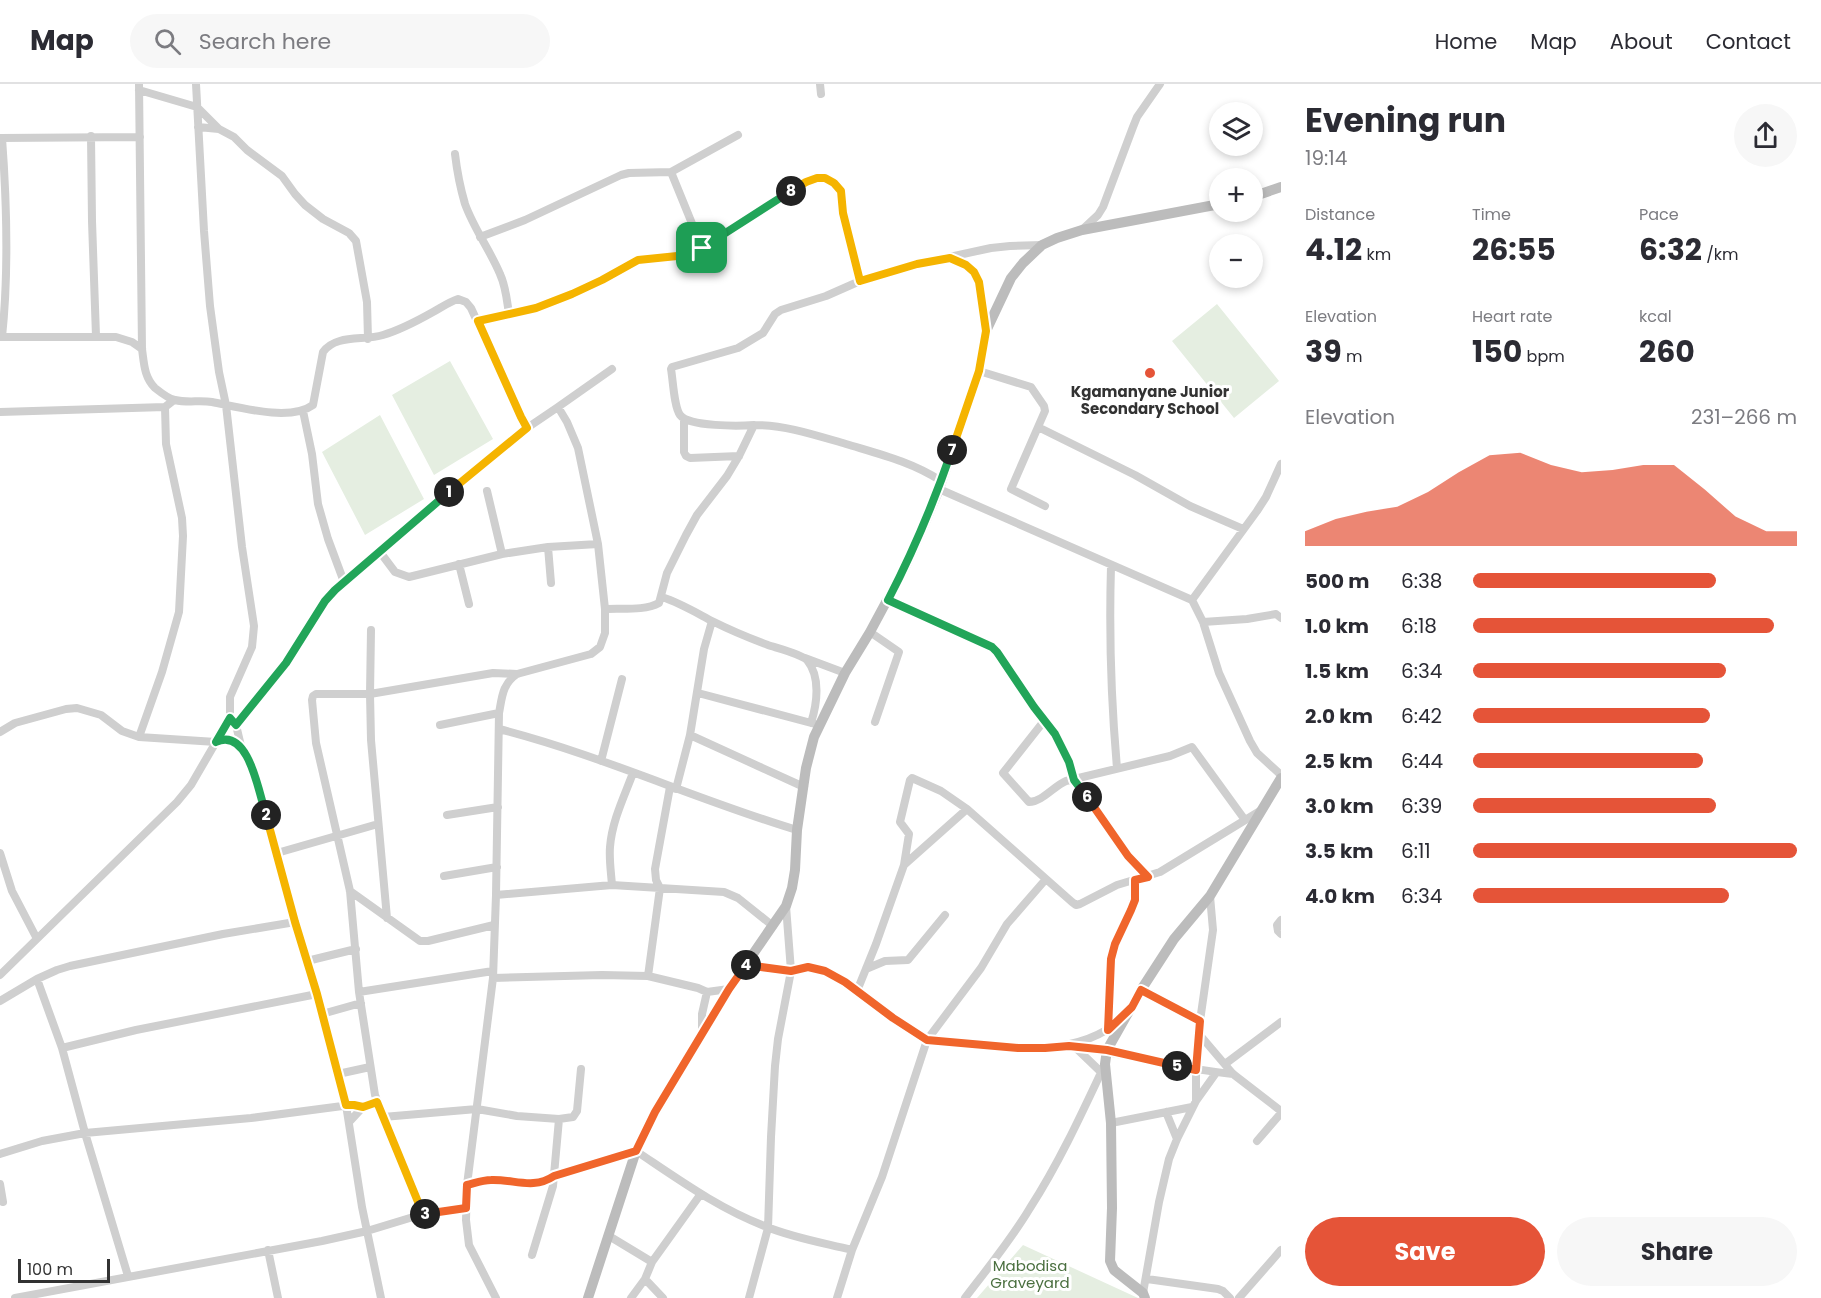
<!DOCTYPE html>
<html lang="en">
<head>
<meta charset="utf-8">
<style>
  :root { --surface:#fff; --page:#f7f7f7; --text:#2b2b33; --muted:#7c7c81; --line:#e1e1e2; --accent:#e55438 }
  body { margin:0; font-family:Poppins,sans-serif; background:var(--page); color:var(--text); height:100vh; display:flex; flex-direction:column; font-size:22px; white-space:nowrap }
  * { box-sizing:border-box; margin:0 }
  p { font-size:20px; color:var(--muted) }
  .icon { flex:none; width:33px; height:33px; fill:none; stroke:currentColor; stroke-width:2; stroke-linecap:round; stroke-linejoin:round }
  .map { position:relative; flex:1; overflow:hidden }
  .panel { display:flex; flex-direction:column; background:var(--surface); width:540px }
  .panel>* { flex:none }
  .fabs { position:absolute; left:1209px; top:18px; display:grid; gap:12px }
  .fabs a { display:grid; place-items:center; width:54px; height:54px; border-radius:50%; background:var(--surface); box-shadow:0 3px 9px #0003; font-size:30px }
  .scale { position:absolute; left:18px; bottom:15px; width:92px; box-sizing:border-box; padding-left:6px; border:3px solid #323232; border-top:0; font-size:16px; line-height:21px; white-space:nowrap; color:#323232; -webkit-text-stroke:4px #fff; paint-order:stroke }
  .pin { position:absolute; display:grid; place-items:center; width:51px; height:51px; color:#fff; margin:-26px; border-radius:12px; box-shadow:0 3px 9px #0006 }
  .km { position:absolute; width:30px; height:30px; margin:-15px; border-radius:50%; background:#222; color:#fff; font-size:16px; line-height:30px; text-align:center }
  .round { display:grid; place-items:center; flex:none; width:63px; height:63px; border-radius:32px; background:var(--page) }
  .headline { display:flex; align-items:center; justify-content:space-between; height:102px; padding:0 24px }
  h1 { font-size:33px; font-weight:700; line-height:45px }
  .metrics { display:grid; grid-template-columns:repeat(3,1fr); gap:9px; height:102px; padding:6px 24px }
  .metrics div { display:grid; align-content:center }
  .metrics b { font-size:30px; font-weight:700 }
  .metrics small { font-size:16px; font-weight:400 }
  .metrics p { font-size:16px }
  .chart { height:168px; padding:12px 24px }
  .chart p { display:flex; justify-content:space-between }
  .chart svg { width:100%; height:108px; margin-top:6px; fill:var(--accent); opacity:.7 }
  .cta { display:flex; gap:12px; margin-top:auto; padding:12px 24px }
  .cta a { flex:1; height:69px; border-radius:36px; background:var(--accent); color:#fff; font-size:24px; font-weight:700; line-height:69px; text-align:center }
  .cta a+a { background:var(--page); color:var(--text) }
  ul { padding:0 24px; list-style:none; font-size:20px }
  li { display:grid; grid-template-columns:96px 72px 1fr; align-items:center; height:45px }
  li i { height:15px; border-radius:8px; background:var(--accent) }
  header { display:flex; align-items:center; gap:36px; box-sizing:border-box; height:84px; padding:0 30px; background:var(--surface); border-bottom:2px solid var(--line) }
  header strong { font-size:28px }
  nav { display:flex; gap:33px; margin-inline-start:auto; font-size:21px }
  .search { width:420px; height:54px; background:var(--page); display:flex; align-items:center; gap:15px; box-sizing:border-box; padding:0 21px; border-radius:33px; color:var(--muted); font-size:22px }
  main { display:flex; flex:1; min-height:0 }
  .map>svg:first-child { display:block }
  .green { fill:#e5eee1 }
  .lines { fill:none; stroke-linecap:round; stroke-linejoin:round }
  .street { stroke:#cfcfcf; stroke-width:8 }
  .secondary { stroke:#bcbcbc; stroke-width:10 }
  .split-1-casing { stroke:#fff; stroke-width:12 }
  .split-2-casing { stroke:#fff; stroke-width:12 }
  .split-3-casing { stroke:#fff; stroke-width:12 }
  .split-4-casing { stroke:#fff; stroke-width:12 }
  .split-5-casing { stroke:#fff; stroke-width:12 }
  .split-6-casing { stroke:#fff; stroke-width:12 }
  .split-7-casing { stroke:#fff; stroke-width:12 }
  .split-8-casing { stroke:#fff; stroke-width:12 }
  .split-9-casing { stroke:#fff; stroke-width:12 }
  .split-1 { stroke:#f5b400; stroke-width:8 }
  .split-2 { stroke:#22a559; stroke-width:8 }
  .split-3 { stroke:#f5b400; stroke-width:8 }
  .split-4 { stroke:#f0652b; stroke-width:8 }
  .split-5 { stroke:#f0652b; stroke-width:8 }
  .split-6 { stroke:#f0652b; stroke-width:8 }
  .split-7 { stroke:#22a559; stroke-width:8 }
  .split-8 { stroke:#f5b400; stroke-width:8 }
  .split-9 { stroke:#22a559; stroke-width:8 }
  .poi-dot { fill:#e55438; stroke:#fff; stroke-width:2 }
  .labels { text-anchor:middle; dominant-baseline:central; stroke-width:6; stroke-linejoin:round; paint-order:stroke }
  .poi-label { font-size:15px; font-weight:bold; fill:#323232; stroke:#fff }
  .park-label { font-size:15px; fill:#4a6f3f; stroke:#fff }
</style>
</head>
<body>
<header>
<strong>Map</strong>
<div class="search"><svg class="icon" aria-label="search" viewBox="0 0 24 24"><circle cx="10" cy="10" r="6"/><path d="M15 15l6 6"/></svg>Search here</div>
<nav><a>Home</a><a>Map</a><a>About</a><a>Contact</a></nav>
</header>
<main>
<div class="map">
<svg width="1281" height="1214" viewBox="0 0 1281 1214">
  <rect width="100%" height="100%" fill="#fff"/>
  <path class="green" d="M1217 220 1279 297 1234 334 1172 257Z
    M450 277 493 355 434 391 392 311Z
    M380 331 424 415 365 451 322 368Z
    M1023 1161 1138 1214H977Z"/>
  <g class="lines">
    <path class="street" d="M139 0 142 265C144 279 144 293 155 304 160 308 169 315 175 316 187 319 200 316 212 318 238 323 290 338 313 321L323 268C336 250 363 257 383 251 400 246 417 237 433 228 442 223 449 218 458 215L466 218 471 224 521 333 527 344 558 323 567 338 578 364 598 460 605 525V549L600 563 591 570 517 590C502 600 502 614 499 629L496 811 493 894 467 1101 466 1136 469 1161 496 1214
      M820 0 821 10
      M139 6 197 23 219 45
      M198 43 219 45 234 53 247 66 282 92 295 110 305 121 323 135 349 149 356 157 367 218 368 255
      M91 52 92 137 96 252
      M0 54 140 53
      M455 70C457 87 460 103 465 120 474 145 490 166 500 190 506 203 507 217 509 230
      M1083 145 1098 131 1103 123 1133 43 1137 33 1160 0
      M480 153 525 136 621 91 629 89 671 88
      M702 164 671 88 738 51
      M950 174C958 178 969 181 975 189 983 201 984 232 986 247
      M478 237 536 224 572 210 602 196 638 175 687 171 697 167 806 98C819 94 831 92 839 105 843 112 841 121 843 128 846 152 854 175 860 197L917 180 991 164 1010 162 1042 161
      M0 253H116L132 258 142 265
      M2 253C9 187 7 121 2 54
      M979 287 1031 303 1044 322 1045 327 1038 343 1135 391 1190 422 1243 445
      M558 323 612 285
      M303 327 312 370 318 420 328 455 344 498
      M0 328 165 323
      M684 335V368L686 372 690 374 739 372
      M754 341C740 342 689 343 680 331 674 323 673 296 671 285L672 283 738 264 763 249 775 230 781 226 826 212 860 197
      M1038 343 1011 405 1045 422
      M939 405 1192 516 1203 538 1219 589 1250 657 1257 669 1281 691
      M487 407 502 470
      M548 463 551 499
      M380 468 527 344
      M459 480 469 520
      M1111 482C1109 549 1111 616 1117 684
      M662 513C680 519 695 528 712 537 730 546 749 554 768 561 777 564 801 570 807 576 821 593 817 620 811 639
      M888 516 992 563 997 568 1034 623 1055 650 1069 678 1074 695 1128 772 1148 793
      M1192 516 1257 427 1266 413 1281 380
      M605 525C621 524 645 527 659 519L667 489 686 451 697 431 727 392 739 372 754 341C786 341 815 351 846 360 879 370 912 378 941 397
      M1203 538 1247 535 1276 530 1281 534
      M371 546 370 610 371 656 387 834
      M870 548 899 568 875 638
      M805 574 845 589
      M698 609 815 640
      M230 634 236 641 241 662 251 682 317 910 346 1021 362 1123 381 1214
      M1044 637 1003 689 1029 718C1042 718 1054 702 1066 697L1170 672 1192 663 1245 736
      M236 641 292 571 325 517 335 506 380 468 395 488 409 493 502 470 548 463 598 460
      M440 641 499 629
      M499 645C601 671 697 716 797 746
      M0 648 15 639 66 625 77 624 101 631 122 647 139 653 216 658 230 634V613L252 563 254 542 242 463 226 321 219 288 210 222 204 147 196 0
      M690 651 804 703
      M139 653 162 588 179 528 183 452 182 434 166 360 165 323 174 316
      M601 677 622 595
      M676 705 690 651 704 565 712 537
      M447 731 498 723
      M0 769 12 807 36 853
      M277 769 378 740
      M904 781 909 750 900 738 910 696 912 694 941 707 967 725
      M444 792 497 783
      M612 801C611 788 609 775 610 763 612 737 624 713 633 689
      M350 807 420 857H428L494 841
      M496 811 612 801 724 808 738 814 773 842
      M786 822 791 887C808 882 819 884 834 892L893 934 927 956 882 1093 852 1166 837 1214
      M1281 836 1277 841 1278 847 1281 850
      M307 877 356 865
      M746 881 791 887 778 955 775 982 771 1053 768 1144 749 1214
      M866 885 885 877 908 876 945 831
      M0 891 177 718 191 701 216 658 227 655 241 662
      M648 892 660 804 656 796 655 785 670 703
      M493 894 602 891 648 892 698 904 707 908 729 905
      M37 895 57 886 70 882 223 850 295 838
      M1141 906 1200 937 1199 950
      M857 907 876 860 904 781 967 725 1046 795
      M359 908 493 887
      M0 917 37 895 62 964 85 1049 128 1192
      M322 930 361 919
      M1200 937 1213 846 1210 812
      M1108 946C1110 922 1107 895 1112 871 1119 841 1136 829 1135 796
      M702 948V930L707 908
      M927 956 981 884 1007 840 1046 795 1072 818 1076 821 1080 820 1117 801 1160 788 1260 727
      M927 956C987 961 1074 980 1122 934
      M1073 962C1127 970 1179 985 1233 990
      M62 964 136 946 317 910
      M1076 964 1101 988
      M1225 980 1281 938
      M338 990 370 983
      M1196 1017 1216 989
      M1166 1028 1177 1055
      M383 1033 477 1025 517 1032 559 1035 553 1102 532 1171
      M559 1035 573 1033 577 1027 581 985
      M350 1037 363 1023
      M1111 1039 1192 1023
      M1257 1057 1281 1029
      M0 1070 42 1057 85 1049 251 1034 350 1021 363 1023 377 1018
      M0 1100 3 1118
      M467 1101C475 1099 483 1096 491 1096 515 1095 532 1107 554 1092L636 1067C678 1095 719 1125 767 1143 794 1154 824 1159 852 1166
      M423 1130 375 1011 359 908 350 807 316 659 312 616 313 612 316 610H370L493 589 517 590
      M609 1152 652 1178
      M268 1166 278 1214
      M645 1195 652 1178 700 1111
      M1147 1195 1218 1205 1223 1207 1230 1214
      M1143 1209 1159 1118 1169 1075 1177 1055 1196 1017V986L1199 950 1233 990 1281 1027
      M15 1214 322 1157 367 1147 423 1130 466 1124
      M631 1214 645 1195 663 1214
      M965 1214C987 1185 1011 1156 1030 1124 1059 1079 1082 1029 1105 980
      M1239 1214 1281 1166"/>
    <path class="secondary" d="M1252 113 1281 103
      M588 1214 636 1067 649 1039 729 905 786 822 792 804 795 786 797 746 806 684 814 653 845 589 870 548 906 481 923 443 939 405 979 287 986 247 1011 194 1023 179 1042 161 1057 154 1082 146 1220 120
      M1145 1214 1143 1209 1114 1186 1110 1177 1112 1124 1111 1039 1105 980 1107 966 1141 906 1174 855 1210 812 1281 694"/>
  </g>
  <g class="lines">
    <defs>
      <path id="split-1" d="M449 408 527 344 521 333 478 237 536 224 572 210 602 196 638 176 687 171 702 164"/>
      <path id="split-2" d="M266 731C259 710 249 642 216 658L230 634 236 641 286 579 325 517 335 506 449 408"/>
      <path id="split-3" d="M266 731 295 838 317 910 346 1021H354L363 1023 377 1018 423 1130H425"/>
      <path id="split-4" d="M425 1130 466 1124 467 1101C475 1099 483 1096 491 1096 514 1095 533 1106 554 1092L636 1067 655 1028 729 905 746 881"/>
      <path id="split-5" d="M746 881 791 887 808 883 825 887 845 898 893 934 927 956 1018 964H1045L1069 962 1107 966 1177 982"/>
      <path id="split-6" d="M1087 713 1128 772 1148 793 1135 796V816L1131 826 1115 860 1111 875 1108 946 1132 923 1141 906 1200 937 1196 986 1177 982"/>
      <path id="split-7" d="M952 366C934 418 913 468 888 516L992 563 997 568 1034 623 1055 650 1069 678 1074 696 1087 713"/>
      <path id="split-8" d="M791 107 806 98 817 94H825L834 99 841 107 843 129 860 197 917 180 950 174 966 181 974 188 979 198 986 247 979 287 952 366"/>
      <path id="split-9" d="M702 164 791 107"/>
    </defs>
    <use href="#split-1" class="split-1-casing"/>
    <use href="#split-2" class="split-2-casing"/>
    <use href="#split-3" class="split-3-casing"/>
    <use href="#split-4" class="split-4-casing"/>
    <use href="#split-5" class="split-5-casing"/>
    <use href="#split-6" class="split-6-casing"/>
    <use href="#split-7" class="split-7-casing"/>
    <use href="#split-8" class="split-8-casing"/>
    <use href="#split-9" class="split-9-casing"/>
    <use href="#split-1" class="split-1"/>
    <use href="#split-2" class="split-2"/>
    <use href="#split-3" class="split-3"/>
    <use href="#split-4" class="split-4"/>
    <use href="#split-5" class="split-5"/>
    <use href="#split-6" class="split-6"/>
    <use href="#split-7" class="split-7"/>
    <use href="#split-8" class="split-8"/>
    <use href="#split-9" class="split-9"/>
  </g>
  <circle class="poi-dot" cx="1150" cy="289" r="6"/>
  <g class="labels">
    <g class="poi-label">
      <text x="1150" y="307">Kgamanyane Junior<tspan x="1150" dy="17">Secondary School</tspan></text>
    </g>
    <g class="park-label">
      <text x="1030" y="1181">Mabodisa<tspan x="1030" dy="17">Graveyard</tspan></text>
    </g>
  </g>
</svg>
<div class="fabs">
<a><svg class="icon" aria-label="layers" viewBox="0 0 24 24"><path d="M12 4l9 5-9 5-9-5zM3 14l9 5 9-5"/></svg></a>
<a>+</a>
<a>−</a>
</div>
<div class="scale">100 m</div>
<div class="pin" style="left:702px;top:164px;background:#1e9e55"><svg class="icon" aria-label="arrive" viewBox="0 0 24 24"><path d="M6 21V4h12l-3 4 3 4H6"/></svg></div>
<b class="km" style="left:449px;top:408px">1</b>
<b class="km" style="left:266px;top:731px">2</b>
<b class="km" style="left:425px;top:1130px">3</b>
<b class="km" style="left:746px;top:881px">4</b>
<b class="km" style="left:1177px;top:982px">5</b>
<b class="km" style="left:1087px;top:713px">6</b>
<b class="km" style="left:952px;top:366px">7</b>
<b class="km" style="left:791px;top:107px">8</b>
</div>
<section class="panel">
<div class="headline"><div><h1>Evening run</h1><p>19:14</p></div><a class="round"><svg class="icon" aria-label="share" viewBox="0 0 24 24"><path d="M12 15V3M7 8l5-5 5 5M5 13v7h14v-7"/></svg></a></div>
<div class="metrics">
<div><p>Distance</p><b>4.12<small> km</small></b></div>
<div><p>Time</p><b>26:55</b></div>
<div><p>Pace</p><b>6:32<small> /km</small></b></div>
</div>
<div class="metrics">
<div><p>Elevation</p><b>39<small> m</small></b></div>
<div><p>Heart rate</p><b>150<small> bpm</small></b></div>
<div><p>kcal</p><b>260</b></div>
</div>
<div class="chart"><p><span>Elevation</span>231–266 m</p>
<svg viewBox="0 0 160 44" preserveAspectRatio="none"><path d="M0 44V38L10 33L20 30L30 28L40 22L50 14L60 7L70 6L80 11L90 14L100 13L110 11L120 11L130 21L140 32L150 38L160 38V44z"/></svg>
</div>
<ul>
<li><b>500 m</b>6:38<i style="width:75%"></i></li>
<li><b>1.0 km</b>6:18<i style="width:93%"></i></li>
<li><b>1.5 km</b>6:34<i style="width:78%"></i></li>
<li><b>2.0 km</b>6:42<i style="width:73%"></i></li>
<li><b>2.5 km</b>6:44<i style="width:71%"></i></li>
<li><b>3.0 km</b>6:39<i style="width:75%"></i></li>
<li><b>3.5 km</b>6:11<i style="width:100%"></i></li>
<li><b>4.0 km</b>6:34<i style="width:79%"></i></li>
</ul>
<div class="cta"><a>Save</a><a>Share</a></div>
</section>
</main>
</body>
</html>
